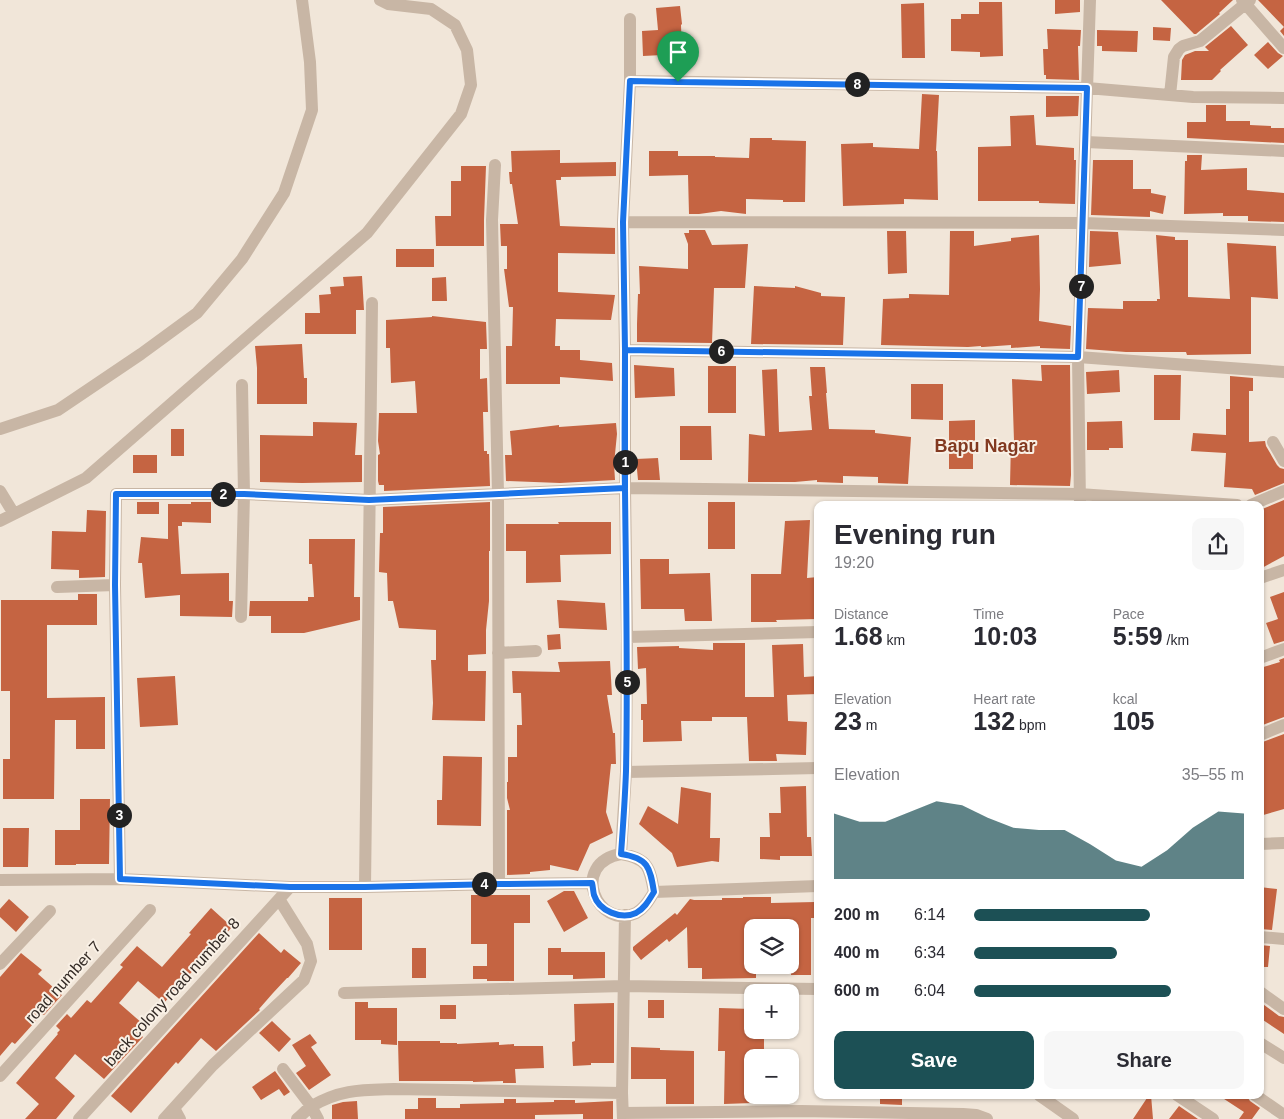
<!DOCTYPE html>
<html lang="en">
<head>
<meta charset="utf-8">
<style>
  :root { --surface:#fff; --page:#f7f7f7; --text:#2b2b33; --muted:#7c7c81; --accent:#1c5055 }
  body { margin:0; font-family:Arial,sans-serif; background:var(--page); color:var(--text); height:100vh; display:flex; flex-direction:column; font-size:19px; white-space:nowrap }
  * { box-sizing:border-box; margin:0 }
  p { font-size:16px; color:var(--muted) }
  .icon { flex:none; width:28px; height:28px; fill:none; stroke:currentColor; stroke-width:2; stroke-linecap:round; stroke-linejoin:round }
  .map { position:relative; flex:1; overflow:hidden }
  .drawer { position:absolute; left:814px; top:501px; width:450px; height:598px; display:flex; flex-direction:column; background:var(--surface); border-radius:10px; box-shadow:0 1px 4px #0004 }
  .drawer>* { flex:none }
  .fabs { position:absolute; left:744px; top:919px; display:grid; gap:10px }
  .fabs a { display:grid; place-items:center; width:55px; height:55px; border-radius:10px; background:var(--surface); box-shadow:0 1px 4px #0004; font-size:25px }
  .pin { position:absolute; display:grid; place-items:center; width:42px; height:42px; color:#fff; margin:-51px -21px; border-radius:50% 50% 50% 0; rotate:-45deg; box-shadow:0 0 5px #0007 }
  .pin .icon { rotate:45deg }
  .km { position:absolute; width:25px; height:25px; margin:-12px; border-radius:50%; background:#222; color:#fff; font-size:14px; line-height:25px; text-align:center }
  .round { display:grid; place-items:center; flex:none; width:52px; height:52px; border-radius:10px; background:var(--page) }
  .head { display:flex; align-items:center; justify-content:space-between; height:85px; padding:0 20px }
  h1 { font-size:28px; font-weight:700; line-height:38px }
  .stats { display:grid; grid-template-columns:repeat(3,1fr); gap:8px; height:85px; padding:5px 20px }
  .stats div { display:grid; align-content:center }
  .stats b { font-size:25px; font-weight:700 }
  .stats small { font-size:14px; font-weight:400 }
  .stats p { font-size:14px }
  .chart { height:140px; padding:10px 20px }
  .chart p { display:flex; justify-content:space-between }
  .chart svg { width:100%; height:90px; margin-top:5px; fill:var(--accent); opacity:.7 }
  .cta { display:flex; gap:10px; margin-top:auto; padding:10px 20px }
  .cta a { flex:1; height:58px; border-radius:10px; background:var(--accent); color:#fff; font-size:20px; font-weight:700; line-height:58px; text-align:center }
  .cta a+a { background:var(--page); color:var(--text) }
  ul { padding:0 20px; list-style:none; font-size:16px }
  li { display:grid; grid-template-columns:80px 60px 1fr; align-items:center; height:38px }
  li i { height:12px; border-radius:6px; background:var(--accent) }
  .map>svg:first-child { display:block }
  .building { fill:#c56442 }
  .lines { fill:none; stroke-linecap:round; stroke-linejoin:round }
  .minor { stroke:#c8b6a5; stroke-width:12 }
  .route-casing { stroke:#fff; stroke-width:10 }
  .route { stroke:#1a73e8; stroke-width:6 }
  .labels { text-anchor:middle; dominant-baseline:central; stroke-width:4; stroke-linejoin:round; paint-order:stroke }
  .street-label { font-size:16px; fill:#342b26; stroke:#f9f0e5 }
  .neighbourhood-label { font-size:18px; font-weight:bold; fill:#823920; stroke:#f9f0e5 }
</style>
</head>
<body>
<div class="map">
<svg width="1284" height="1119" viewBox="0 0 1284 1119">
  <rect width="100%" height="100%" fill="#f1e6d9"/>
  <path class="building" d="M1055 0H1080V12L1055 14Z
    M1161 0H1233L1219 13 1220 14 1196 34H1194Z
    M1258 0H1284V36L1280 31 1284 27Z
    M979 2H1002L1003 56 980 57V52L951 51V19H961V14H979Z
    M924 3 925 58H902L901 4Z
    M680 6 682 24 681 25 682 54 643 56 642 31 658 30 656 8Z
    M1231 26 1248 45 1220 70 1221 71 1212 80H1181L1182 60 1185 55 1195 51H1209L1205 47Z
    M1153 27 1171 28 1170 41 1153 40Z
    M1047 29 1081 30 1080 46H1078L1079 80 1046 79V75H1044L1043 49H1048Z
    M1097 30 1138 31 1137 52 1102 51V46H1097Z
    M1268 42 1278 53 1283 56 1268 69 1254 55Z
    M922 94 939 95 936 151H937L938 200 904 199V204L843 206 841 144 873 143V147L919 149Z
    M1046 96H1079L1078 116 1046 117Z
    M1206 105H1226V121H1250V125L1271 126V128H1284V143L1187 138V122H1206Z
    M1034 115 1036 145 1074 148V160H1076L1075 204 1039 203V201H978V147L1011 146 1010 116Z
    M750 138H772V140L806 141 805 202H783V200L746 199V214L721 211 699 214H689L688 175 649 176V151H678V156H715V157L749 158Z
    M560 150V163L616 162V176L561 177V180H556L560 226 615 228V254L558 253V292L615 295 611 320 556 319 555 346H560V350H580V360L612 363 613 381 560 377V384H506V346H512L513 307H509L504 269H507V246H501L500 224H518L512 184H510L509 172H512L511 151Z
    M1187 155H1202L1201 170 1247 168V190L1284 193V222L1248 221V216H1223V213L1184 214 1185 161H1187Z
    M1093 160H1133V189H1151V193L1166 196 1163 214 1150 211V217L1091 215Z
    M461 166H486L484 220V246H436L435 216H451V181H461Z
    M689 230H705L712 245 748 244 745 288H714L712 343 637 342V324L638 294H640L639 266 688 269V244L684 233H689Z
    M887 231H906L907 273 888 274Z
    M950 231H974V246L1011 241V238L1039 235 1040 289 1039 321 1071 326 1070 349 1040 348V346L1011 348V345L983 347H981V346L968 347 881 345 883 299 909 298V294L949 295Z
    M1090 231 1118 232 1121 264 1089 267Z
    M1156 235 1175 237V240H1188V297L1230 299 1227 243 1276 246 1278 299 1251 297V354L1187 355 1186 352H1126L1086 349 1088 308 1123 309V301H1157V299H1160Z
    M396 249H434V267H396Z
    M362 276 364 310H356V334H305V313H320L319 295 331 294 330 287 344 286 343 277Z
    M446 277 447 301H432V278Z
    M754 286 795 288V286L821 293V296L845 297 843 345 751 344Z
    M432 316 486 322 487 349H480V379L487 378 488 412H483L484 451H487V454H489L490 486 384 491V485H379L378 481V455L380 454 378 441 379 413H417L415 381 391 383 390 348H386V320L432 317Z
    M302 344 304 378H307V404H257V368L255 346Z
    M634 365 674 368 675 396 635 398Z
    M1041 365H1070L1071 475 1070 486 1010 485 1011 441H1014L1012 379 1042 381Z
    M708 366H736V413H708Z
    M810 367H825L827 393H826L829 429 875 430V433L911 437 908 484 878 483V477L843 476V483L817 482V480L795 482H748L749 434 765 436 762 370 777 369 779 432 812 430 809 396H812Z
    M1119 370 1120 392 1087 394 1086 372Z
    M1154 375H1181L1180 420H1154Z
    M1230 376 1253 378V391H1249V442L1265 441 1266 446 1277 465 1280 468 1284 469V483L1255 495 1252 489 1224 487 1226 453 1191 451 1193 433 1226 435V409H1230Z
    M911 384H943V420L911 419Z
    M975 420V444H973V469H949V421Z
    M1122 421 1123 448H1109V450H1087V422Z
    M313 422 357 423 355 455H362V482L302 483 260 482V435L313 436Z
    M616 423 617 434 614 464 615 480 560 483 506 481 505 455H512L510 431 559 425V427Z
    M680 426H711L712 460H680Z
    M171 429H184V456H171Z
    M133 455H157V473H133Z
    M658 458 660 480H638L636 459Z
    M1284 500V556L1260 569V510Z
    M137 502H159V514H137Z
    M191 502H211V523L182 522V526H178L181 574 229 573V601H233L232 617 180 616V595L145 598 142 563H138L141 537 168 539V504H191Z
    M490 502V551H489V601L486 630V654L468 655V671H486L485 721 432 720 433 703 431 660H436V630L399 628 393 601H388L387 573 379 572 380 533H383V507Z
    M708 502H735V549H708Z
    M1042 502H1069V505H1042Z
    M87 510 106 511 105 577 79 578V570L51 569 52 531 86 532Z
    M810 520 807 578 818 577V619L776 620 777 622H751V574H781L785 521Z
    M558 522H611V554L560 555 561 582 526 583V551H506V524H559Z
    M309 539H355L354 597H360V620L304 633H271V616H249L250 601H308V597H314L312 564H309Z
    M640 559H669V574L710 573 712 621H685L684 609H641Z
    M1284 592V641L1274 644 1266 623 1278 619 1270 597Z
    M78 594H97V625H47V698L105 697V749H76V720H55L54 799H3V759H10V691H1V600H78Z
    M557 600 605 603 607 630 559 628Z
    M560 634 561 649 548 650 547 635Z
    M713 643H745V697H774L772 645 803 644 804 677 818 676V694L787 695 788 721 807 722 806 755 776 754 777 761H749L747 717H712V721H681L682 741 643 742V720H641V704H647L646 668 638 669 637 647 679 646V648L713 650Z
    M1284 658V717L1260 726V668L1280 662 1279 660Z
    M610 661 612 695H607L613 733H615L616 764H611L606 812 613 833 590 844 578 871 550 865V870L530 872V874L507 875V810H510L507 798V782H508V757H517V725H522L521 693H513L512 671 560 672 558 662Z
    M175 676 178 725 140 727 137 678Z
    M1284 734V809L1260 816V743Z
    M443 756 482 757 481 826 437 825V800H442Z
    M806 786 807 837H811L812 856H780V860L760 859V837H770L769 813H781L780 787Z
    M681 787 711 793 710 838H720L719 862 712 861 677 867 672 853 639 824 648 806 678 824Z
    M80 799H110L109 864H76V865H55V830H80Z
    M3 828H29L28 867H3Z
    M1260 887 1277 889 1272 930 1260 929Z
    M564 891H574L588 918 564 932 547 901Z
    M471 895H530V923H514V981H487V979H473V966H487V944H471Z
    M743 897H771V903L815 902V918H811V975H791V928H778L777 922H752V965H756V978L702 979V968H688L687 927 669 942 667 939 641 960 633 950V947L675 913 677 915 690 899 694 900H722V898H743Z
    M329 898H362V950H329Z
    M9 899 29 917 16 932 0 917V909Z
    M211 908 232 927 164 1003 138 981 119 1003 143 1024 136 1031 143 1037 104 1079 75 1054 55 1078 75 1096 56 1119H25L39 1104 16 1083 58 1034 57 1033 60 1030 56 1026 67 1014 71 1018 87 1000 91 1003 123 967 120 965 137 946 162 967 191 934 189 933Z
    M259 933 281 953 284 949 301 963 288 978H287L273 993 259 1009 260 1010 216 1051 201 1038 178 1064 176 1062 131 1113 111 1096Z
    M1260 945 1270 946 1268 967H1260Z
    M412 948H426V978H412Z
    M548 948H561V952H605V978L573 979V975H548Z
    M21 953 42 970 38 974 62 995 44 1015 42 1014 15 1044 12 1042 0 1056V977Z
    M648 1000H664V1018H648Z
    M355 1002H368V1008H397V1045L381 1044V1040H355Z
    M1260 1002 1279 1016 1284 1017V1034L1260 1018Z
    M614 1003V1063H591V1065L573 1066 572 1042 575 1041 574 1004Z
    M440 1005H456V1019H440Z
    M719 1008 752 1009V1030H764V1055H752V1103L724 1104 725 1051H718Z
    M272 1021 291 1039 279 1052 259 1033Z
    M310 1034 317 1043 311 1047 331 1075 309 1090 296 1073 306 1066 292 1045Z
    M398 1041H440V1043H457V1044L499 1042V1045L514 1044V1046H543L544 1068 515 1069 516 1083H503V1081L473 1082V1081H399Z
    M631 1047 660 1048V1050L694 1051V1104H666V1079H631Z
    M275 1071 290 1092 284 1096 279 1089 261 1100 252 1087Z
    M880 1095H902V1105L880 1104Z
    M1149 1095H1151L1153 1119H1133Z
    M1218 1095H1246L1250 1101 1260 1108 1252 1119H1239L1244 1112Z
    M418 1098H436V1108H460V1104L504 1103V1099H516V1103L554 1102V1100H575V1103L613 1101V1119H583V1114L535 1115V1119H405V1109H418Z
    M357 1101 358 1119H332V1105L343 1102Z
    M1179 1106 1198 1119H1169Z"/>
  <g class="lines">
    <path class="minor" d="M1242 0 1284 48
      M630 81 1087 88 1193 97 1284 98
      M1170 95 1174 57 1179 49 1183 46 1200 41 1250 0
      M1086 142 1284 151
      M495 165 492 220 498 494 499 884
      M623 222 1083 223 1284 230
      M625 350 1078 357 1284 372
      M0 429 58 410 141 354 197 313 242 259 284 193 312 110 310 62 302 0
      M1273 442 1284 461
      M0 491 14 514 86 478 367 233 461 114 471 85 467 50 455 25 431 9 388 4 380 0
      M1080 505 1078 357 1090 0
      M1251 505 1284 491
      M0 521 14 514
      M1260 578 1284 570
      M57 587 115 585
      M241 617 244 494 242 385
      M627 637 818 632
      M498 653 536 651
      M1260 658 1284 649
      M1260 735 1284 725
      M626 772 818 768
      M1260 844 1284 843
      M621 854 626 772 627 637 625 488V350L623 222 630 81V19
      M621 854C648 858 650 868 654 892 649 900 645 908 636 913 597 931 569 863 621 854Z
      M120 879 115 585 116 494H244L369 500 625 488 1079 494 1237 505
      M0 880 120 879 290 887H365L499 884 592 883
      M365 887 372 303
      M654 892 818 886
      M1260 937 1284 939
      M0 964 50 911
      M1260 992 1284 1009
      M344 993 624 986 818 989
      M1260 1043 1284 1058
      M283 1069 311 1106 318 1119
      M0 1076 150 910
      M1039 1095 1073 1119
      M1177 1095 1213 1119
      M1255 1095 1284 1115
      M174 1108 213 1065 304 980 311 961 307 944 279 899
      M623 1113 801 1111 963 1114 976 1115 987 1119
      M79 1119 290 887
      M164 1119 174 1108 180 1119
      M297 1119C302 1115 307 1109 312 1106 341 1089 362 1090 394 1089L622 1093
      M623 1119 622 1093 625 915"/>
  </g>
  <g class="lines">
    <defs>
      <path id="route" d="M678 82 630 81 623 222 625 350V488L369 500 244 494H116L115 585 120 879 290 887H365L499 884 592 883C593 887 593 891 594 895 599 911 621 920 636 913 645 908 649 900 654 892 650 867 648 858 621 854 623 827 625 799 626 771 628 678 626 584 625 490 624 444 625 397 625 350L1078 357 1087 88 678 82"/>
    </defs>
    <use href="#route" class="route-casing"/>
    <use href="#route" class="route"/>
  </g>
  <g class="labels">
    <g class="street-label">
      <text transform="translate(63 982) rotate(-48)">road number 7</text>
      <text transform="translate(172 992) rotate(-48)">back colony road number 8</text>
    </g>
    <g class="neighbourhood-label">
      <text x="985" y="446">Bapu Nagar</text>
    </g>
  </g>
</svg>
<div class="fabs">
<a><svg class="icon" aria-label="layers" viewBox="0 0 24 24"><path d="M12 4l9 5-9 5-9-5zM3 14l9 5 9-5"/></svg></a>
<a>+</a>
<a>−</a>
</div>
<div class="pin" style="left:678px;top:82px;background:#1e9e55"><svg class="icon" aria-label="arrive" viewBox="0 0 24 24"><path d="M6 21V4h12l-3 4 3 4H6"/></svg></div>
<b class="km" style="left:625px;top:462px">1</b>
<b class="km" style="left:223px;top:494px">2</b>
<b class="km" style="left:119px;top:815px">3</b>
<b class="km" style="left:484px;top:884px">4</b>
<b class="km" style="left:627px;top:682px">5</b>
<b class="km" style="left:721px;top:351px">6</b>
<b class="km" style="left:1081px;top:286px">7</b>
<b class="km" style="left:857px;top:84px">8</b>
<section class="drawer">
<div class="head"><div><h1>Evening run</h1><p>19:20</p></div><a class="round"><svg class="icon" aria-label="share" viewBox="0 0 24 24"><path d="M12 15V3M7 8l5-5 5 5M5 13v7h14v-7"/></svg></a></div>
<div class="stats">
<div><p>Distance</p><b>1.68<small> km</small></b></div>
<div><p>Time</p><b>10:03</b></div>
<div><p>Pace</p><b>5:59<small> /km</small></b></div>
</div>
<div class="stats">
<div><p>Elevation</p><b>23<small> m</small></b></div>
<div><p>Heart rate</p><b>132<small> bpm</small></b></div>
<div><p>kcal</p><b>105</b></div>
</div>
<div class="chart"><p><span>Elevation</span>35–55 m</p>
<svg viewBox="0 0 160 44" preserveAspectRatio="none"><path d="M0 44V12L10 16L20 16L30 11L40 6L50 8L60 14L70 19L80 20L90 20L100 27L110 35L120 38L130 30L140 19L150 11L160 12V44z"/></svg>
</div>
<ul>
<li><b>200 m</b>6:14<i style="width:65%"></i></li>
<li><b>400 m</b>6:34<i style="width:53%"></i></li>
<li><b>600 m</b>6:04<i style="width:73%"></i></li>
</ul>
<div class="cta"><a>Save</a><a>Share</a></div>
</section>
</div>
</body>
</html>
